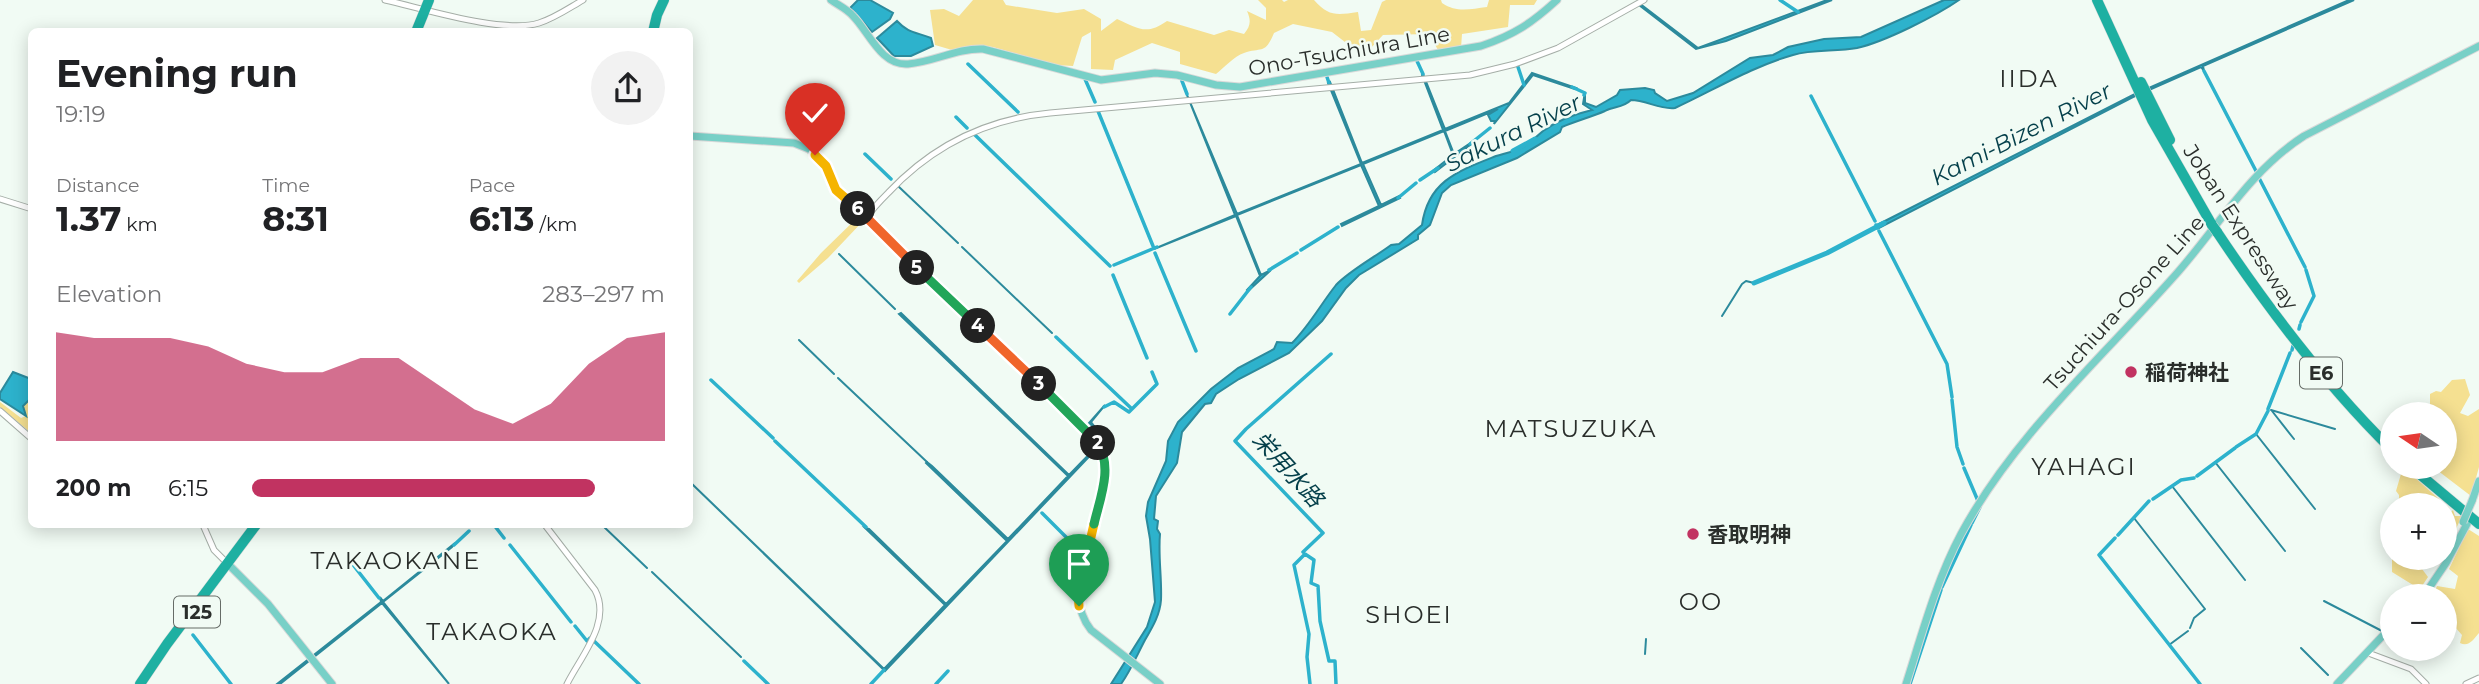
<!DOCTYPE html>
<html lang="en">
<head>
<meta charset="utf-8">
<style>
  :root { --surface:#fff; --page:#f2f2f2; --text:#202124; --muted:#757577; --accent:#c13361 }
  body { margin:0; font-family:Montserrat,"Noto Sans JP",sans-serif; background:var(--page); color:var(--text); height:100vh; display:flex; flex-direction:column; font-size:26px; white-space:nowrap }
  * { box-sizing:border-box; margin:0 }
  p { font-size:23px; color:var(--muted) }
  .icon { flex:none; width:38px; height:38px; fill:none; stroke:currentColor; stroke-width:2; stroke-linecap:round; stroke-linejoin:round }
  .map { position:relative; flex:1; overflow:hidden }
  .sheet { position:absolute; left:28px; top:28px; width:665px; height:500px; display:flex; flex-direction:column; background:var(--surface); border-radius:10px; box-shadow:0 4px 18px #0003 }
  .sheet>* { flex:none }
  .needle { width:46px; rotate:283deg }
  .fabs { position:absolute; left:2380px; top:402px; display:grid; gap:14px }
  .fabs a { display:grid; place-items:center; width:77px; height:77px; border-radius:50%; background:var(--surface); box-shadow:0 4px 18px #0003; font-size:35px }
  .pin { position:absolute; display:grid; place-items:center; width:60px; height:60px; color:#fff; margin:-72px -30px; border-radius:50% 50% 50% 0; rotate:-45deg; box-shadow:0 0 7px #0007 }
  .pin .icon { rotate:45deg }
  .km { position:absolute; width:35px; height:35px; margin:-18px; border-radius:50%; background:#222; color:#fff; font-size:19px; line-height:35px; text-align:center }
  .round { display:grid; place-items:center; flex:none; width:74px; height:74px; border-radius:37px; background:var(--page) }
  .summary { display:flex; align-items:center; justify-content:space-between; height:119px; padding:0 28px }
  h1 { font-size:38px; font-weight:700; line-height:52px }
  .metrics { display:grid; grid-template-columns:repeat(3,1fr); gap:10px; height:119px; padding:7px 28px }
  .metrics div { display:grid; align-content:center }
  .metrics b { font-size:35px; font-weight:700 }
  .metrics small { font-size:19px; font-weight:400 }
  .metrics p { font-size:19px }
  .chart { height:196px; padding:14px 28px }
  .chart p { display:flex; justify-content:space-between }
  .chart svg { width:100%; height:126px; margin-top:7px; fill:var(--accent); opacity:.7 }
  ul { padding:0 28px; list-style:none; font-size:23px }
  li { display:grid; grid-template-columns:112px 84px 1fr; align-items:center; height:52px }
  li i { height:18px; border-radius:9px; background:var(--accent) }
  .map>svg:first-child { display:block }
  .green { fill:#f5e091 }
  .water { fill:#2db2cc; stroke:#2c8a9c; stroke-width:2 }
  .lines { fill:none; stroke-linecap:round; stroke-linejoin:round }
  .stream { stroke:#2c8a9c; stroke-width:2 }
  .canal { stroke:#2db2cc; stroke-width:3.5 }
  .river { stroke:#2db2cc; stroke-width:5 }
  .minor-casing { stroke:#a5aea7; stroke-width:7 }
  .major-casing { stroke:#d9d9d9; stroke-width:9 }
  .highway-casing { stroke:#d9d9d9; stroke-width:11 }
  .minor { stroke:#fff; stroke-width:5 }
  .major { stroke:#78d0c7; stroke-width:7 }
  .highway { stroke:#1eb0a2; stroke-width:10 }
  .major-bridge-casing { stroke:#d9d9d9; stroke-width:9; stroke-linecap:butt }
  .highway-bridge-casing { stroke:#d9d9d9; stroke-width:11; stroke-linecap:butt }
  .major-bridge { stroke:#78d0c7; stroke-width:7 }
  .highway-bridge { stroke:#1eb0a2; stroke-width:10 }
  .split-1-casing { stroke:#fff; stroke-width:14 }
  .split-2-casing { stroke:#fff; stroke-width:14 }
  .split-3-casing { stroke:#fff; stroke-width:14 }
  .split-4-casing { stroke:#fff; stroke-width:14 }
  .split-5-casing { stroke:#fff; stroke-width:14 }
  .split-6-casing { stroke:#fff; stroke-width:14 }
  .split-7-casing { stroke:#fff; stroke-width:14 }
  .split-1 { stroke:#f5b400; stroke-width:9 }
  .split-2 { stroke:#22a559; stroke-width:9 }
  .split-3 { stroke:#22a559; stroke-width:9 }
  .split-4 { stroke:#f0652b; stroke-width:9 }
  .split-5 { stroke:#22a559; stroke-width:9 }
  .split-6 { stroke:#f0652b; stroke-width:9 }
  .split-7 { stroke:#f5b400; stroke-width:9 }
  .poi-dot { fill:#c13361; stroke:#f1fbf4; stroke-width:2.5 }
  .labels { text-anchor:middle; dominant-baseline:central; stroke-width:5; stroke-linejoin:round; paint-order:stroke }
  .shield { fill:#f1fbf4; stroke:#666c67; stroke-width:2 }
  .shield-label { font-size:19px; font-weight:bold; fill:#2a2e2b }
  .street-label { font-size:21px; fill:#2a2e2b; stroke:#f1fbf4 }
  .poi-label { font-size:21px; font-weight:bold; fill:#2a2e2b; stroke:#f1fbf4; text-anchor:start }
  .water-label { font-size:23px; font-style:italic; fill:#043f4a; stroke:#f1fbf4 }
  .quarter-label { font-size:24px; letter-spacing:2px; fill:#2a2e2b; stroke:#f1fbf4 }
</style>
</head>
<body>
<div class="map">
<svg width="2479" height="684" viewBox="0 0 2479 684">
  <rect width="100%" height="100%" fill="#f1fbf4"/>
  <path class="green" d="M973 0H1003L1006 5 1057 13 1084 9 1101 19V31L1117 19C1138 28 1146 36 1167 21L1214 35 1229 30 1244 34C1251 26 1251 20 1247 11L1266 20V8L1258 0H1282L1284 2 1288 0H1314C1329 17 1337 15 1358 12L1361 31 1371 30 1382 2 1386 0H1441L1442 3C1457 13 1470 9 1487 7L1489 0H1537L1534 5H1510L1508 27 1462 34 1461 48 1438 50 1429 34 1383 35 1370 49H1354L1332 32 1293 24 1274 33C1265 55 1262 47 1244 53 1234 56 1224 68 1216 74L1180 64V52L1152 43 1115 60 1113 70 1091 69V32L1082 37 1073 66 1056 65 993 47 975 45 952 50 935 45 930 10 944 9 959 16Z
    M862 213 865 219 828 258 799 283 797 281 821 253Z
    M2465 379 2470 395 2460 413 2468 416 2479 409V467L2471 496 2433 467H2445V415H2430V394L2436 391 2441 392 2452 380Z
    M31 398V433L0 407V402L21 418 26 416 23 406Z
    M2403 467 2449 508 2448 515 2453 510 2455 516H2462L2445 552V525L2450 524 2449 519 2445 521V506H2395L2399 502V495L2396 491Z
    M2468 529 2479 536V633C2473 640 2469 647 2460 643L2462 635 2446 617 2445 596 2433 595 2437 586 2455 589 2458 576 2449 569Z
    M2392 555V558H2431L2422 569 2428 577 2422 586 2413 585 2392 572Z"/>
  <path class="water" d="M858 0H870L893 13 890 19 872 32 850 8Z
    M1827 0H1832L1726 41 1696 49 1639 5V3L1698 48Z
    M1944 0H1959C1936 16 1884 42 1857 48 1836 52 1813 49 1793 55 1751 67 1714 90 1675 108 1660 110 1646 100 1631 100 1623 108 1614 106 1605 111 1591 117 1576 121 1562 127L1560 132 1517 158 1451 185 1442 193 1430 225 1418 235V239L1359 275 1346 288 1322 321 1289 353 1239 379 1216 394 1211 403 1205 404 1182 432 1177 463 1156 496 1154 519 1158 521 1157 529 1160 534C1158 556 1162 578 1161 600 1160 615 1152 628 1145 640 1137 655 1131 670 1121 684H1111L1147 627 1155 602 1150 539 1146 516 1148 502 1166 461 1168 441 1178 422 1211 389 1238 368 1274 349 1277 342 1292 343C1309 326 1321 304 1336 285 1349 271 1375 257 1391 245L1399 244 1422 225C1428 181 1458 171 1496 156 1506 153 1518 151 1526 145 1532 141 1537 136 1543 131 1558 120 1575 114 1592 110L1583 104 1585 92V103L1596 107 1617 95 1620 90 1645 88 1654 90 1655 93 1667 101 1693 93 1750 58 1773 55 1788 47 1824 39 1861 37Z
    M2349 0H2354L2203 66 2204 71 2201 67 2133 97 1879 228 1877 225 2133 95Z
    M897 21C908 33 916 32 931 38L933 46 911 56H894L877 38Z
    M1532 73 1576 88 1575 89 1533 75 1494 124 1495 121H1491L1488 115 1498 109 1445 131 1454 154 1472 142 1473 143 1435 172 1434 170 1453 155 1444 131 1363 164 1381 205 1399 196 1400 198 1342 226 1341 224 1379 206 1361 165 1237 215 1261 275 1271 270 1248 291 1247 290 1260 276 1236 216 1154 249 1235 215 1187 95 1237 214 1361 164 1328 83 1330 82 1362 163 1443 130 1422 75 1423 74 1445 129 1509 103Z
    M901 313 1069 475 1103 440 1089 423 1105 405 1091 422 1105 440 885 671 690 482 884 669 945 605 865 528 869 529 946 604 1007 541 926 463 927 462 932 466 1008 539 1068 476 899 314Z
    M13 372 31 379V398L23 406 26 416 0 399V393Z
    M455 543 452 547 383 602 449 684 382 603 280 684H277L381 602 380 597 383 601Z"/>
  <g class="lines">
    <path class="stream" d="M898 186 958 243
      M962 247 1052 333
      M839 254 895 309
      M1722 316 1742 284 1746 281 1754 283
      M799 340 834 374
      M838 378 927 462
      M2271 410 2335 429
      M2272 411 2294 439
      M2256 434 2315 509
      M2215 462 2285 551
      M2172 486 2245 580
      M2134 518 2205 609 2194 618 2190 628
      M602 525 647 568
      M652 572 741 657
      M2324 601 2382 631
      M2169 645 2188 631
      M2301 648 2328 675
      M2417 649 2419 651
      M1645 654 1646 639"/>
    <path class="canal" d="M1780 0 1798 12
      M1417 61 1423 74
      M968 64 1018 112
      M1518 67 1524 85
      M2204 71 2256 171
      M1327 77 1329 83
      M1085 79 1095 102
      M1182 81 1187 94
      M1572 87 1585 93 1584 95
      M1811 96 1875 221
      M1098 111 1153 246
      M956 117 967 128
      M975 135 1110 266
      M1470 144 1490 128
      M865 154 891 179
      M2258 176 2305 267
      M1420 180 1438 168
      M1398 198 1416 183
      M1876 225 1877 228
      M1879 231 1947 364 1952 397
      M1301 250 1338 227
      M1155 253 1196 351
      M1114 265 1157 247
      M1269 270 1297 253
      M1113 275 1147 358
      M1230 314 1251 287
      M2301 322 2314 296 2306 270
      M2299 329 2300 325
      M1056 337 1132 409
      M2292 350 2293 346
      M711 380 773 438
      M1952 400 1957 447 1963 464
      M1104 407 1114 402 1129 412 1157 384 1152 372
      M2268 409 2290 353
      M775 441 866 527
      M2236 447 2256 434 2268 411
      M1964 468 1978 501
      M2197 476 2235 448
      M2153 499 2181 480 2194 478
      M1042 513 1072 543 1068 547
      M1972 523 1980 507
      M494 525 504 538
      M2118 535 2149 501
      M2115 538 2099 555 2200 684
      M454 545 469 531
      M510 545 571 622
      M1303 552 1323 533 1235 441 1246 429 1331 354
      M1305 554 1314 560 1311 583 1318 586 1320 621 1329 661H1335L1336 684
      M1305 554 1294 565 1309 634 1307 657 1310 684
      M354 566 379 598
      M1942 587 1971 525
      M575 626 587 641 590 638
      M193 635 231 684
      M594 641 639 684
      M744 661 768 684
      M871 684 884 670
      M936 684 948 671
      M1910 684 1941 590"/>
    <path class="river" d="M1513 151 1535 139
      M1754 283 1827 253 1884 223"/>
    <defs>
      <path id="minor" d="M385 0C425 9 503 34 539 23 555 18 569 8 583 0
        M0 199 32 209
        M867 217C873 208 881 200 888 193 932 146 987 119 1050 113L1470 75 1515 64 1558 48 1644 0
        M0 411 32 439
        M203 525 214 550 227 563
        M545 525 595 590C612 622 581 656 567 684
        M2371 654 2411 669 2426 684
        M2466 684 2479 678"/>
      <path id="major" d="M831 0C838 5 847 9 853 16 869 32 881 66 908 64 934 62 957 48 983 49L1101 80 1155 73 1177 75 1216 85 1240 87 1481 46C1514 35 1532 23 1557 0
        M690 136 794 143 809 149 822 161 836 190 863 213 891 243 1096 440 1104 456 1105 473 1078 593C1079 607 1082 619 1091 630L1160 684
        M2472 501 2479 481
        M228 564 268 604 332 684
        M2423 597 2446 563 2467 524
        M1906 684C1922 634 1936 581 1961 534 2015 434 2104 356 2178 272 2219 225 2251 170 2304 136L2479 46
        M2337 684 2392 626"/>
      <path id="highway" d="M2097 0 2152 120 2212 225
        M416 32 429 0
        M653 32 657 15 664 0
        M2141 82 2170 140
        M2217 232C2269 310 2325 384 2392 450
        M2411 467 2479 524
        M140 684 167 644 256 525"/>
    </defs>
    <use href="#minor" class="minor-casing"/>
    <use href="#major" class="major-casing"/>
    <use href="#highway" class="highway-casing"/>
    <use href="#minor" class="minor"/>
    <use href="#major" class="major"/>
    <use href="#highway" class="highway"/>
    <defs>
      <path id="major-bridge" d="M2463 522 2472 501"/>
      <path id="highway-bridge" d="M2212 225 2217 232"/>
    </defs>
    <use href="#major-bridge" class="major-bridge-casing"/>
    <use href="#highway-bridge" class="highway-bridge-casing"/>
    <use href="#major-bridge" class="major-bridge"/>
    <use href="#highway-bridge" class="highway-bridge"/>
  </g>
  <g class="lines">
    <defs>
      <path id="split-1" d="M1079 606 1078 593 1094 524"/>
      <path id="split-2" d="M1094 524C1100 498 1113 468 1098 443"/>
      <path id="split-3" d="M1039 384 1098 443"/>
      <path id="split-4" d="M978 326 1039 384"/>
      <path id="split-5" d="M917 268 978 326"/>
      <path id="split-6" d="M858 209 917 268"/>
      <path id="split-7" d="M815 155 826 166 836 190 858 209"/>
    </defs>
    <use href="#split-1" class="split-1-casing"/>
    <use href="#split-2" class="split-2-casing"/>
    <use href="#split-3" class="split-3-casing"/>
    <use href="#split-4" class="split-4-casing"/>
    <use href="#split-5" class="split-5-casing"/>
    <use href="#split-6" class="split-6-casing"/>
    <use href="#split-7" class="split-7-casing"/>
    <use href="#split-1" class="split-1"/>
    <use href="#split-2" class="split-2"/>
    <use href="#split-3" class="split-3"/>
    <use href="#split-4" class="split-4"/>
    <use href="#split-5" class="split-5"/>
    <use href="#split-6" class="split-6"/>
    <use href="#split-7" class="split-7"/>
  </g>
  <g class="poi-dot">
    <circle cx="2131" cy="372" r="7"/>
    <circle cx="1693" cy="534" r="7"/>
  </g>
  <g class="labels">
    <g class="shield">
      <rect x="2300" y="357.5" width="42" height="31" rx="5"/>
      <rect x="174" y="596.5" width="46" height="31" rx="5"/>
    </g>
    <g class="shield-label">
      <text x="2321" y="373">E6</text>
      <text x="197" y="612">125</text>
    </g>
    <g class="street-label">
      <text transform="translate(1349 51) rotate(-10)">Ono-Tsuchiura Line</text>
      <text transform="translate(2241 227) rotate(57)">Joban Expressway</text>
      <text transform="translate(2124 303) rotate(-48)">Tsuchiura-Osone Line</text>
    </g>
    <g class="poi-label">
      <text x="2145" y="372">稲荷神社</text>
      <text x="1707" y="534">香取明神</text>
    </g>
    <g class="water-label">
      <text transform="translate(1513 133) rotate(-26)">Sakura River</text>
      <text transform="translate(2021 134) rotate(-27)">Kami-Bizen River</text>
      <text transform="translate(1288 469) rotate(48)">栄用水路</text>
    </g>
    <g class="quarter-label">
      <text x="2029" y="78">IIDA</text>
      <text x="1571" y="428">MATSUZUKA</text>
      <text x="2084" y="466">YAHAGI</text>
      <text x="396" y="560">TAKAOKANE</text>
      <text x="1701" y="601">OO</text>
      <text x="1409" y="614">SHOEI</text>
      <text x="492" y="631">TAKAOKA</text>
    </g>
  </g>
</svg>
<div class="fabs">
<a><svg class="needle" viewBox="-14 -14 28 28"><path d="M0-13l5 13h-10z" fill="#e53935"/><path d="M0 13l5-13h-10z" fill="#757577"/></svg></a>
<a>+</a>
<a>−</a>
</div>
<div class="pin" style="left:1079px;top:606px;background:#1e9e55"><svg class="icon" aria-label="arrive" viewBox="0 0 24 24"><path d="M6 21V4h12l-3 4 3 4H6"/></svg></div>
<div class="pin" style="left:815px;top:155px;background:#d93025"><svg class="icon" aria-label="check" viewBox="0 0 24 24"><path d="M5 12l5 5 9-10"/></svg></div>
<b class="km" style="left:1098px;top:443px">2</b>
<b class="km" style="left:1039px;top:384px">3</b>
<b class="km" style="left:978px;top:326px">4</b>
<b class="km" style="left:917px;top:268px">5</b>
<b class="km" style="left:858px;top:209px">6</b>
<section class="sheet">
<div class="summary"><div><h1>Evening run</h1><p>19:19</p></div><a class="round"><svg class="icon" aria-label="share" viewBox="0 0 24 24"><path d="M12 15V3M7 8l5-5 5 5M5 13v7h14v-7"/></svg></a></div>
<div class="metrics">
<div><p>Distance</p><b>1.37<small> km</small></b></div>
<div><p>Time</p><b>8:31</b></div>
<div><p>Pace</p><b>6:13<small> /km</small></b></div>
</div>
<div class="chart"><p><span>Elevation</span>283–297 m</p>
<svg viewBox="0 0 160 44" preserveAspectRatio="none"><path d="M0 44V6L10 8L20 8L30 8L40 11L50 17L60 20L70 20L80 15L90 15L100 24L110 33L120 38L130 31L140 17L150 8L160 6V44z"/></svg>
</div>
<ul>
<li><b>200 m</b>6:15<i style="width:83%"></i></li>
</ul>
</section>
</div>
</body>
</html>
